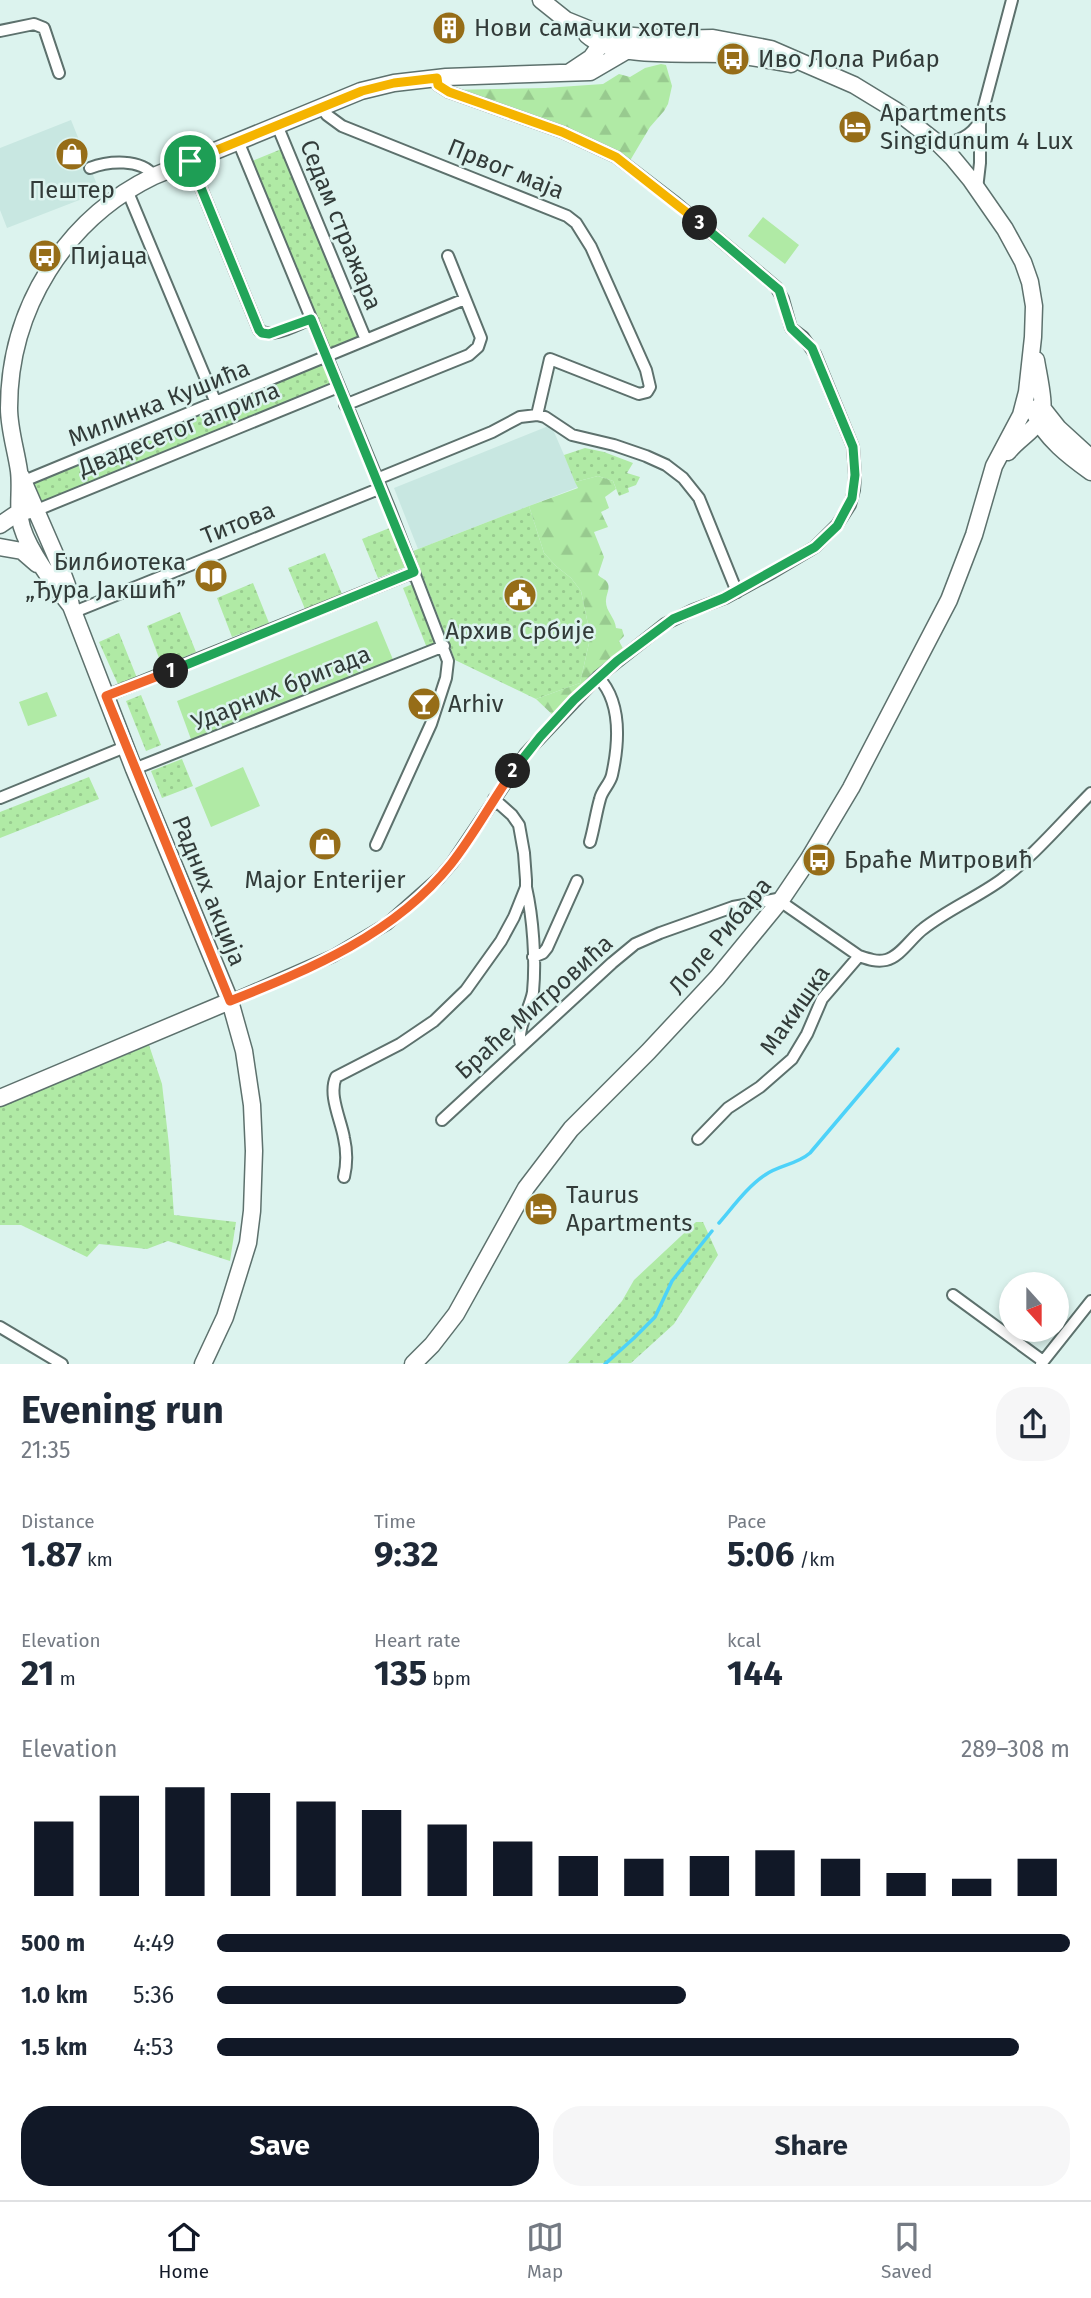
<!DOCTYPE html>
<html lang="en">
<head>
<meta charset="utf-8">
<style>
  :root { --surface:#fff; --page:#f6f6f7; --text:#1f2937; --muted:#747a83; --line:#e0e1e3; --accent:#111827 }
  body { margin:0; font-family:"Fira Sans",sans-serif; background:var(--page); color:var(--text); height:100vh; display:flex; flex-direction:column; font-size:26px; white-space:nowrap }
  * { box-sizing:border-box; margin:0 }
  p { font-size:23px; color:var(--muted) }
  .icon { flex:none; width:38px; height:38px; fill:none; stroke:currentColor; stroke-width:2; stroke-linecap:round; stroke-linejoin:round }
  .map { position:relative; height:1364px; overflow:hidden }
  .panel { display:flex; flex-direction:column; background:var(--surface); flex:1 }
  .panel>* { flex:none }
  .needle { width:46px; rotate:159deg }
  .buttons { position:absolute; left:999px; top:1272px; display:grid; gap:14px }
  .buttons a { display:grid; place-items:center; width:70px; height:70px; border-radius:50%; background:var(--surface); box-shadow:0 4px 10px #0003; font-size:35px }
  .pin { position:absolute; display:grid; place-items:center; width:60px; height:60px; color:#fff; margin:-30px; border:4px solid #fff; border-radius:50%; box-shadow:0 2px 7px #0007 }
  .km { position:absolute; width:35px; height:35px; margin:-18px; border-radius:50%; background:#222; color:#fff; font-size:19px; line-height:35px; text-align:center }
  .round { display:grid; place-items:center; flex:none; width:74px; height:74px; border-radius:28px; background:var(--page) }
  .overview { display:flex; align-items:center; justify-content:space-between; height:119px; padding:0 21px }
  h1 { font-size:38px; font-weight:700; line-height:52px }
  .metrics { display:grid; grid-template-columns:repeat(3,1fr); gap:10px; height:119px; padding:7px 21px }
  .metrics div { display:grid; align-content:center }
  .metrics b { font-size:35px; font-weight:700 }
  .metrics small { font-size:19px; font-weight:400 }
  .metrics p { font-size:19px }
  .chart { height:196px; padding:14px 21px }
  .chart p { display:flex; justify-content:space-between }
  .chart svg { width:100%; height:126px; margin-top:7px; stroke:var(--accent); stroke-width:6 }
  .primary-button { display:flex; gap:14px; margin-top:auto; padding:14px 21px }
  .primary-button a { flex:1; height:80px; border-radius:28px; background:var(--accent); color:#fff; font-size:28px; font-weight:700; line-height:80px; text-align:center }
  .primary-button a+a { background:var(--page); color:var(--text) }
  ul { padding:0 21px; list-style:none; font-size:23px }
  li { display:grid; grid-template-columns:112px 84px 1fr; align-items:center; height:52px }
  li i { height:18px; border-radius:9px; background:var(--accent) }
  .tab-bar { display:flex; justify-content:space-around; align-items:center; height:98px; border-top:2px solid var(--line); background:var(--surface); font-size:19px; color:var(--muted) }
  .tab-bar a { display:grid; justify-items:center; gap:4px }
  .tab-bar .active { color:var(--accent) }
  .map>svg:first-child { display:block }
  .built { fill:#c8e7e1 }
  .grass { fill:url(#grass-dots) }
  .forest { fill:url(#forest-firs) }
  .green { fill:#b0eaa5 }
  .lines { fill:none; stroke-linecap:round; stroke-linejoin:round }
  .stream { stroke:#4dd2f9; stroke-width:3.5 }
  .street-casing { stroke:#5d716d; stroke-width:14 }
  .secondary-casing { stroke:#5d716d; stroke-width:19 }
  .street { stroke:#fff; stroke-width:10 }
  .secondary { stroke:#fff; stroke-width:16 }
  .split-1-casing { stroke:#fff; stroke-width:14 }
  .split-2-casing { stroke:#fff; stroke-width:14 }
  .split-3-casing { stroke:#fff; stroke-width:14 }
  .split-4-casing { stroke:#fff; stroke-width:14 }
  .split-1 { stroke:#22a559; stroke-width:9 }
  .split-2 { stroke:#f0652b; stroke-width:9 }
  .split-3 { stroke:#22a559; stroke-width:9 }
  .split-4 { stroke:#f5b400; stroke-width:9 }
  .labels { text-anchor:middle; dominant-baseline:central; stroke-width:5; stroke-linejoin:round; paint-order:stroke }
  .poi-label { font-size:24px; fill:#323b39; stroke:#dcf3ee; text-anchor:start }
  .street-label { font-size:24px; fill:#323b39; stroke:#dcf3ee }
</style>
</head>
<body>
<div class="map">
<svg width="1091" height="1364" viewBox="0 0 1091 1364">
  <defs>
    <pattern id="grass-dots" width="8" height="8" patternUnits="userSpaceOnUse" patternTransform="scale(1.75)"><rect width="8" height="8" fill="#b0eaa5"/><path d="M2 2h.1M6 6h.1" fill="none" stroke="#98ca8f" stroke-width="1.8" stroke-linecap="round"/></pattern>
    <pattern id="forest-firs" width="22" height="20" patternUnits="userSpaceOnUse" patternTransform="scale(1.75)"><rect width="22" height="20" fill="#b0eaa5"/><path d="M5 1l3.5 6h-7zM16 11l3.5 6h-7z" fill="#98ca8f"/></pattern>
  </defs>
  <rect width="100%" height="100%" fill="#dcf3ee"/>
  <path class="built" d="M71 120 100 192 7 228 0 210V148Z
    M551 425 578 487 418 549 394 488Z"/>
  <path class="grass" d="M284 148 362 339 331 352 250 162Z
    M322 363 331 385 43 504 33 481Z
    M585 448 604 452 633 463 627 473 640 477 636 485 628 488 629 492 619 496 613 481 598 476 575 482 564 455Z
    M529 506 544 553 556 566 571 578 581 591 589 629V643L580 683 536 699 455 660 413 551Z
    M392 527 408 566 378 578 362 539Z
    M325 553 342 594 305 609 288 568Z
    M253 583 269 623 232 637 217 598Z
    M415 583 439 643 427 648 403 588Z
    M180 612 196 652 162 666 147 626Z
    M119 633 139 683 121 691 99 642Z
    M141 695 161 745 146 751 126 701Z
    M182 759 193 786 162 798 151 771Z
    M89 777 99 799 0 838V812Z
    M149 1045 162 1084 169 1145 174 1215 236 1222 230 1261 168 1241 147 1249 99 1244 87 1257 21 1225H0V1107Z
    M696 1222H703L718 1255 674 1324 631 1363H568L622 1301 634 1280Z"/>
  <path class="forest" d="M661 64 666 65 672 86 668 104 664 111 650 127 628 164 445 90 545 88 603 84 619 74 630 77 645 68Z
    M598 476 613 481 616 489 605 497 609 508 601 512 608 527 594 532 604 557 598 575C601 578 605 579 607 582 611 588 606 594 606 600 605 611 615 617 616 628L622 629 624 636 619 641 626 654 557 719 536 699 580 683 589 643V629L581 591 571 578 556 566 544 553 529 506 578 488 575 482Z"/>
  <path class="green" d="M763 217 799 245 785 264 748 236Z
    M377 621 394 662 192 742 177 701Z
    M47 692 57 716 28 726 19 702Z
    M243 767 260 806 211 827 195 788Z"/>
  <g class="lines">
    <path class="stream" d="M719 1223C733 1207 747 1187 765 1175 779 1165 796 1165 810 1153L898 1049
      M605 1364 634 1338 655 1317 672 1281 712 1231"/>
    <defs>
      <path id="street" d="M0 31 34 24 44 28 59 73
        M321 107 327 115 342 126 567 216 576 223 591 247 646 370 650 387 647 392 639 394 550 359 537 415
        M277 125 366 340
        M238 141 390 510 448 661 446 678 431 724 376 845
        M940 145C958 141 971 137 980 121
        M190 161 259 330C271 340 297 324 311 319
        M90 168C108 161 141 158 154 176
        M977 189 980 163V121L1012 0
        M127 190 216 403
        M345 405 469 355 478 347 481 338 448 256
        M377 479 492 432 520 417 537 415 545 417 572 435 614 445 646 456 666 465 683 478 699 498 737 592
        M24 481 465 299
        M37 510 338 387
        M74 612 381 488
        M106 696 414 572
        M134 769 444 646
        M0 798 125 747
        M590 842C594 828 596 813 600 799 602 790 610 784 612 775 619 743 622 702 598 677
        M533 957 543 953 547 948 577 881
        M230 1001 333 956 387 924 439 878 452 863 526 753 598 677 665 624 693 610 725 598 773 572 815 547 837 525 850 505 854 490 855 475 853 447 815 354 803 337 791 328 783 299 776 287 676 203 616 157 562 132 449 92 438 85 437 78
        M521 1045C516 1029 530 1009 533 992 536 960 533 918 526 887
        M442 1120 612 963 635 944 660 933 733 907 777 899 859 956C868 959 876 962 886 960 900 957 911 938 923 929 947 910 976 898 1001 880 1034 856 1062 822 1091 793
        M698 1139 728 1108 760 1087 792 1059 807 1034 822 999 859 956
        M344 1177C347 1164 347 1151 344 1138 341 1120 328 1095 336 1077L400 1044 434 1021 466 990 501 941 514 917 526 887V880L524 853 519 825 512 815 494 799
        M953 1295 1043 1361
        M0 1327 62 1364
        M1041 1364 1091 1301"/>
      <path id="secondary" d="M587 35C615 60 689 52 726 54 748 56 770 60 791 64
        M570 72 591 58 606 37
        M1038 407 1043 409 1058 428 1091 458
        M1035 414C1045 438 1070 457 1091 472
        M1008 452C1017 440 1031 433 1040 420 1047 410 1038 374 1036 360
        M21 476 58 561 67 585 71 606 134 769 230 1001 244 1051 252 1105 254 1151 252 1211 248 1243 225 1317 203 1364
        M0 525 16 514 29 510
        M0 547 22 551 37 564
        M71 606C55 586 24 545 20 519 18 503 21 487 19 471 16 450 9 429 9 408 9 309 65 219 154 176L361 91 394 83 446 77 590 72 626 51
        M0 1098 230 1001
        M413 1364 432 1345 456 1314 526 1188 571 1129 648 1052 717 978 781 900 808 860 851 788 949 600 974 535 994 466 1021 415 1027 392 1033 337 1034 306 1030 282 1023 262 1005 229 971 180 952 157 940 145 895 110 854 85 771 49 713 38 669 39 598 33 566 20 541 0"/>
    </defs>
    <use href="#street" class="street-casing"/>
    <use href="#secondary" class="secondary-casing"/>
    <use href="#street" class="street"/>
    <use href="#secondary" class="secondary"/>
  </g>
  <g class="lines">
    <defs>
      <path id="split-1" d="M171 671 414 572 311 319 269 334 262 333 259 330 190 161"/>
      <path id="split-2" d="M171 671 106 696 230 1001C311 969 395 934 451 864 474 835 492 801 513 771"/>
      <path id="split-3" d="M513 771 540 737 574 700 617 661 673 619 724 598 815 547 837 526 852 498 855 475 853 447 812 348 791 328 779 290 700 223"/>
      <path id="split-4" d="M190 161 362 91 394 83 437 78 438 85 449 92 562 132 616 157 700 223"/>
    </defs>
    <use href="#split-1" class="split-1-casing"/>
    <use href="#split-2" class="split-2-casing"/>
    <use href="#split-3" class="split-3-casing"/>
    <use href="#split-4" class="split-4-casing"/>
    <use href="#split-1" class="split-1"/>
    <use href="#split-2" class="split-2"/>
    <use href="#split-3" class="split-3"/>
    <use href="#split-4" class="split-4"/>
  </g>
  <defs>
    <symbol id="building-disc" viewBox="-11 -11 22 22"><circle r="9.5" fill="#966d18" stroke="#dcf3ee"/><path d="M-4-6H4V6H1V3H-1V6H-4ZM-2.5-4.3h1.7v1.8h-1.7ZM.8-4.3h1.7v1.8H.8ZM-2.5-1h1.7V.8h-1.7ZM.8-1h1.7V.8H.8Z" fill="#fff"/></symbol>
    <symbol id="bus-disc" viewBox="-11 -11 22 22"><circle r="9.5" fill="#966d18" stroke="#dcf3ee"/><path d="M-5-6H5V4H4V6H2V4H-2V6H-4V4H-5ZM-3.5-4V0h7V-4ZM-3.5 1.2v1.5H-2V1.2ZM2 1.2v1.5H3.5V1.2Z" fill="#fff"/></symbol>
    <symbol id="hotel-disc" viewBox="-11 -11 22 22"><circle r="9.5" fill="#966d18" stroke="#dcf3ee"/><path d="M-6-4.5h1.5V1H6V5H4.5V3h-9V5H-6ZM-4 0a1.8 1.8 0 1 1 3.6 0ZM.5 0V-2.5h3Q6-2.5 6 0Z" fill="#fff"/></symbol>
    <symbol id="shop-disc" viewBox="-11 -11 22 22"><circle r="9.5" fill="#966d18" stroke="#dcf3ee"/><path d="M-5-2.5h2.3a2.7 3.5 0 0 1 5.4 0H5L5.5 6h-11ZM-1.5-2.5h3a1.5 2.3 0 0 0-3 0Z" fill="#fff"/></symbol>
    <symbol id="library-disc" viewBox="-11 -11 22 22"><circle r="9.5" fill="#966d18" stroke="#dcf3ee"/><path d="M-6-4Q-3-5.5-.7-3.5V5Q-3 3-6 4ZM6-4Q3-5.5 .7-3.5V5Q3 3 6 4Z" fill="#fff"/></symbol>
    <symbol id="civic-disc" viewBox="-11 -11 22 22"><circle r="9.5" fill="#966d18" stroke="#dcf3ee"/><path d="M-.6-6.5H3V-4.5H.6V-3L4-1V1h2V6H-6V1h2V-1L-.6-3ZM-1.2 2.5V6h2.4V2.5Z" fill="#fff"/></symbol>
    <symbol id="bar-disc" viewBox="-11 -11 22 22"><circle r="9.5" fill="#966d18" stroke="#dcf3ee"/><path d="M-6-5H6L.8 .8V4.5H3.5V6h-7V4.5H-.8V.8Z" fill="#fff"/></symbol>
  </defs>
  <g fill-rule="evenodd">
    <use href="#building-disc" x="430" y="9" width="38" height="38"/>
    <use href="#bus-disc" x="714" y="40" width="38" height="38"/>
    <use href="#hotel-disc" x="836" y="108" width="38" height="38"/>
    <use href="#shop-disc" x="53" y="135" width="38" height="38"/>
    <use href="#bus-disc" x="26" y="237" width="38" height="38"/>
    <use href="#library-disc" x="192" y="557" width="38" height="38"/>
    <use href="#civic-disc" x="501" y="576" width="38" height="38"/>
    <use href="#bar-disc" x="405" y="685" width="38" height="38"/>
    <use href="#shop-disc" x="306" y="825" width="38" height="38"/>
    <use href="#bus-disc" x="800" y="841" width="38" height="38"/>
    <use href="#hotel-disc" x="522" y="1190" width="38" height="38"/>
  </g>
  <g class="labels">
    <g class="poi-label">
      <text x="474" y="28">Нови самачки хотел</text>
      <text x="758" y="59">Иво Лола Рибар</text>
      <text x="880" y="113">Apartments<tspan x="880" dy="28">Singidunum 4 Lux</tspan></text>
      <text x="72" y="190" text-anchor="middle">Пештер</text>
      <text x="70" y="256">Пијаца</text>
      <text x="186" y="562" text-anchor="end">Билбиотека<tspan x="186" dy="28">„Ђура Јакшић”</tspan></text>
      <text x="520" y="631" text-anchor="middle">Архив Србије</text>
      <text x="448" y="704">Arhiv</text>
      <text x="844" y="860">Браће Митровић</text>
      <text x="325" y="880" text-anchor="middle">Major Enterijer</text>
      <text x="566" y="1195">Taurus<tspan x="566" dy="28">Apartments</tspan></text>
    </g>
    <g class="street-label">
      <text transform="translate(506 169) rotate(22)">Првог маја</text>
      <text transform="translate(341 225) rotate(68)">Седам стражара</text>
      <text transform="translate(159 403) rotate(-22)">Милинка Кушића</text>
      <text transform="translate(179 429) rotate(-22)">Двадесетог априла</text>
      <text transform="translate(238 523) rotate(-22)">Титова</text>
      <text transform="translate(281 688) rotate(-22)">Ударних бригада</text>
      <text transform="translate(209 891) rotate(68)">Радних акција</text>
      <text transform="translate(720 936) rotate(-50)">Лоле Рибара</text>
      <text transform="translate(534 1007) rotate(-42)">Браће Митровића</text>
      <text transform="translate(795 1010) rotate(-55)">Макишка</text>
    </g>
  </g>
</svg>
<div class="buttons">
<a><svg class="needle" viewBox="-14 -14 28 28"><path d="M0-13l5 13h-10z" fill="#e53935"/><path d="M0 13l5-13h-10z" fill="#747a83"/></svg></a>
</div>
<div class="pin" style="left:190px;top:161px;background:#1e9e55"><svg class="icon" aria-label="arrive" viewBox="0 0 24 24"><path d="M6 21V4h12l-3 4 3 4H6"/></svg></div>
<b class="km" style="left:171px;top:671px">1</b>
<b class="km" style="left:513px;top:771px">2</b>
<b class="km" style="left:700px;top:223px">3</b>
</div>
<section class="panel">
<div class="overview"><div><h1>Evening run</h1><p>21:35</p></div><a class="round"><svg class="icon" aria-label="share" viewBox="0 0 24 24"><path d="M12 15V3M7 8l5-5 5 5M5 13v7h14v-7"/></svg></a></div>
<div class="metrics">
<div><p>Distance</p><b>1.87<small> km</small></b></div>
<div><p>Time</p><b>9:32</b></div>
<div><p>Pace</p><b>5:06<small> /km</small></b></div>
</div>
<div class="metrics">
<div><p>Elevation</p><b>21<small> m</small></b></div>
<div><p>Heart rate</p><b>135<small> bpm</small></b></div>
<div><p>kcal</p><b>144</b></div>
</div>
<div class="chart"><p><span>Elevation</span>289–308 m</p>
<svg viewBox="0 0 160 44" preserveAspectRatio="none"><path d="M5 44V18M15 44V9M25 44V6M35 44V8M45 44V11M55 44V14M65 44V19M75 44V25M85 44V30M95 44V31M105 44V30M115 44V28M125 44V31M135 44V36M145 44V38M155 44V31"/></svg>
</div>
<ul>
<li><b>500 m</b>4:49<i style="width:100%"></i></li>
<li><b>1.0 km</b>5:36<i style="width:55%"></i></li>
<li><b>1.5 km</b>4:53<i style="width:94%"></i></li>
</ul>
<div class="primary-button"><a>Save</a><a>Share</a></div>
</section>
<nav class="tab-bar">
<a class="active"><svg class="icon" aria-label="home" viewBox="0 0 24 24"><path d="M3 11l9-7 9 7M6 9v11h12V9"/></svg>Home</a>
<a><svg class="icon" aria-label="map" viewBox="0 0 24 24"><path d="M3 6l6-2 6 2 6-2v14l-6 2-6-2-6 2zM9 4v14M15 6v14"/></svg>Map</a>
<a><svg class="icon" aria-label="saved" viewBox="0 0 24 24"><path d="M7 4h10v16l-5-4-5 4z"/></svg>Saved</a>
</nav>
</body>
</html>
